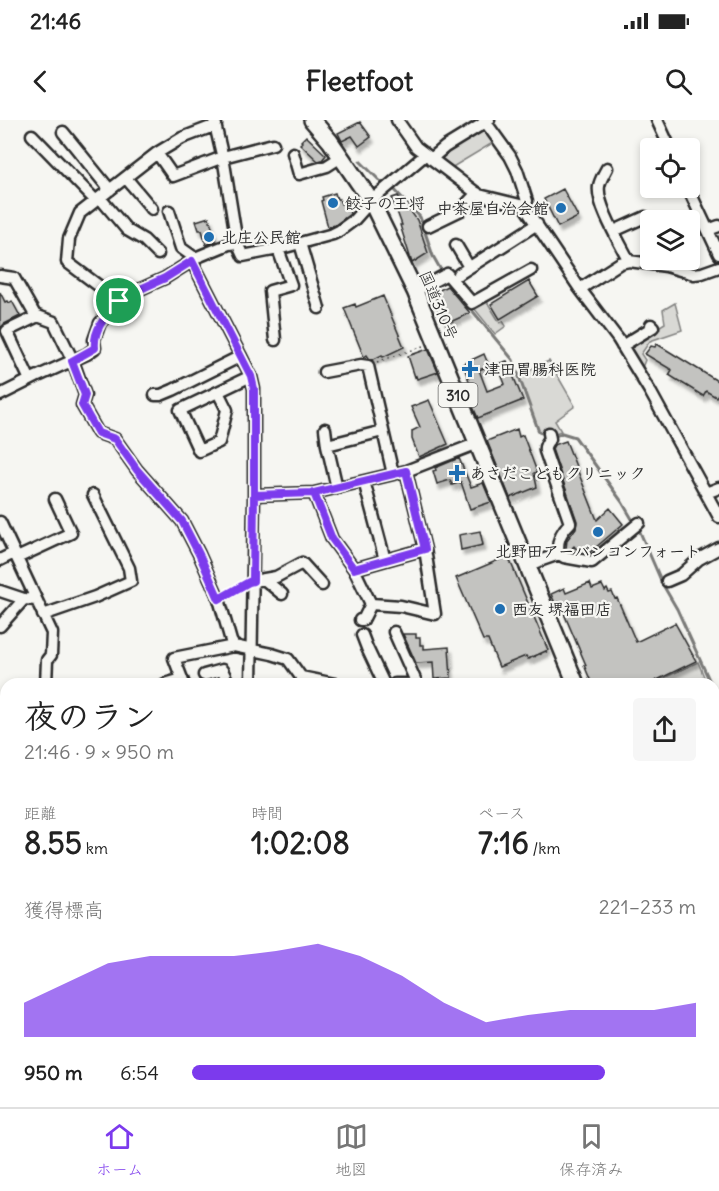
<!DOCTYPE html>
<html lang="ja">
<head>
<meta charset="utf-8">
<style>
  :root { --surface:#fff; --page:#f6f6f6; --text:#222; --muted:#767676; --line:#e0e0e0; --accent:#7c3aed }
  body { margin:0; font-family:Delius,"Klee One",sans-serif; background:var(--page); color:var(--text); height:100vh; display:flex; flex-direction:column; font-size:22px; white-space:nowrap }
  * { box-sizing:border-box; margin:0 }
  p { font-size:20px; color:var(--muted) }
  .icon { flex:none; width:33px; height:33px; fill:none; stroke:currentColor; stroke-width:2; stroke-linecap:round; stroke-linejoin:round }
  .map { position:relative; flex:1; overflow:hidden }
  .side { position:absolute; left:0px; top:558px; width:720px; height:429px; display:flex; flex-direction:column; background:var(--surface); border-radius:18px 18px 0 0; box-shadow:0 3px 9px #0003 }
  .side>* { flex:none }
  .buttons { position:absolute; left:640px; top:18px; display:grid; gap:12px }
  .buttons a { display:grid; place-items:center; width:60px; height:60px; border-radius:6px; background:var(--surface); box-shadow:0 3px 9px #0003; font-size:30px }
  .pin { position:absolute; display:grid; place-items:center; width:51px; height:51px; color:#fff; margin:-26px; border:3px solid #fff; border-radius:50%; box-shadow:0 2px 6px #0007 }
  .round { display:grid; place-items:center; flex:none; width:63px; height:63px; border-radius:6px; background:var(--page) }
  .head { display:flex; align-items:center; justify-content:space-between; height:102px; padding:0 24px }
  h1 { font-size:33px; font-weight:700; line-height:45px }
  .metrics { display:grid; grid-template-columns:repeat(3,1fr); gap:9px; height:102px; padding:6px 24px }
  .metrics div { display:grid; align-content:center }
  .metrics b { font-size:30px; font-weight:700 }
  .metrics small { font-size:16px; font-weight:400 }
  .metrics p { font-size:16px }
  .chart { height:168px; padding:12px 24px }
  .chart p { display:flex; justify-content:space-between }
  .chart svg { width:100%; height:108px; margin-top:6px; fill:var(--accent); opacity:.7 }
  ul { padding:0 24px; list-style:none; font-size:20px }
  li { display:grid; grid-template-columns:96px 72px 1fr; align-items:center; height:45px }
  li i { height:15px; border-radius:8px; background:var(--accent) }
  .status { display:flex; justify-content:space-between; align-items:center; height:42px; padding:0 30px; background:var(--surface); direction:ltr }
  .status svg { height:16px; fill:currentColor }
  header { display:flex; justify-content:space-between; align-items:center; height:78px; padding:0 24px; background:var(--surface); font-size:27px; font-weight:700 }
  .tab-bar { display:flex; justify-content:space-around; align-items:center; height:84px; border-top:2px solid var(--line); background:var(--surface); font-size:16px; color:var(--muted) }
  .tab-bar a { display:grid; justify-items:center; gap:3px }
  .tab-bar .active { color:var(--accent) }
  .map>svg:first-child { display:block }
  .green { fill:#d9d9d5; stroke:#828280; stroke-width:1.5 }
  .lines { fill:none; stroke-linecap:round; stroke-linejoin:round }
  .stream { stroke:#7a7a78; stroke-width:3 }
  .building { fill:#c3c3c0; stroke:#2b2b2b; stroke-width:1.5; filter:url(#shadow) }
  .minor-casing { stroke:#2b2b2b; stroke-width:15 }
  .highway-casing { stroke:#2b2b2b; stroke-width:20 }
  .path { stroke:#2b2b2b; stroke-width:1.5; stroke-dasharray:1.5 4.5; stroke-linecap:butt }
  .minor { stroke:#f6f6f2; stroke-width:10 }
  .highway { stroke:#f6f6f2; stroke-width:15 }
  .route-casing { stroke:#fff; stroke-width:12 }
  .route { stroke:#7c3aed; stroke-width:8 }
  .poi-dot { fill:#1f6fb2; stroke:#f6f6f2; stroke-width:2 }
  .labels { text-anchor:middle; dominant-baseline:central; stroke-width:4.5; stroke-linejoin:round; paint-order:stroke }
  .shield { fill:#f6f6f2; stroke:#686867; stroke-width:1.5 }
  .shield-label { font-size:15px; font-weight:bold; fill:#2b2b2b }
  .poi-label { font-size:16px; font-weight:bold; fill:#2b2b2b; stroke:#f6f6f2; text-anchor:start }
  .street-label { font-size:16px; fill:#2b2b2b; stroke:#f6f6f2 }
</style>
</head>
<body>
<div class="status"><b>21:46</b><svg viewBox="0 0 49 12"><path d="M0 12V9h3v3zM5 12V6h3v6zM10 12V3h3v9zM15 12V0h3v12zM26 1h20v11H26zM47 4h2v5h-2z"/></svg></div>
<header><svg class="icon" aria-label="back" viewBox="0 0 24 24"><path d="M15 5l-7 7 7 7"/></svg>Fleetfoot<svg class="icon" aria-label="search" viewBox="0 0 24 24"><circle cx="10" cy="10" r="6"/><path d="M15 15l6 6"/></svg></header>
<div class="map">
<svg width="719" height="987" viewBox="0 0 719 987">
  <defs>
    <filter id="shadow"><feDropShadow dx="3" dy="5.5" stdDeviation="1.5" flood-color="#0004"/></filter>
  </defs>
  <rect width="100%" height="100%" fill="#f6f6f2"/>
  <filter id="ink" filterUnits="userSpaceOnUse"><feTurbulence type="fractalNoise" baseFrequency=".0167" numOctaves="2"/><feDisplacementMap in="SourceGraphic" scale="12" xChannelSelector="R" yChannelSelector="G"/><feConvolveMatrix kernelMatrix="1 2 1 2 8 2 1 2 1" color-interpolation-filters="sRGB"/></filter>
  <g filter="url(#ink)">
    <path class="green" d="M485 4 496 21 451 48 437 37Z
      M486 180 500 203 503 201 506 206 495 214 474 188Z
      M675 183 682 210 650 221 641 234 645 240 641 250 627 226 665 203 663 190Z
      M549 241 575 286 555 301 561 311 553 314 539 312 518 255Z
      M698 542 707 564H651Z"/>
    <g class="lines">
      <path class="stream" d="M360 41 383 64
        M392 67 420 97 433 136 442 152
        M471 189 513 240 539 312 542 313
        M555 316 562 313 575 317 622 382 632 399
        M640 412 663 465 677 489 711 564
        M714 570 719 583"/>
    </g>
    <path class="building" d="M360 2 371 17 359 26 352 16 342 21 338 13Z
      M306 16 326 35 322 40 318 41 300 24 302 22 301 21Z
      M563 69 578 97 558 107 544 79Z
      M335 73 337 79H339L341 84 346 83 350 94 335 105 328 107 321 81 323 80 322 77Z
      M398 76 407 90 409 89 417 100 428 133 412 143 400 105H402L392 78Z
      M209 97 216 121 206 125 202 110H199L196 101Z
      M529 161 538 176 500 199 491 184Z
      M447 166 470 193 446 204 437 188 439 187 434 173Z
      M0 172 5 182 8 181 9 183 12 181 20 196 4 204 0 209Z
      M383 176 404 227 383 237 382 235 372 240 369 238 367 235 364 237 344 188 355 184 356 187Z
      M657 224 719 262V273L716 277 706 271 703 276 669 255 672 250 645 234 651 226 655 227Z
      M428 229 438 252 417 259 416 256 415 257 408 236Z
      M484 234 489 246 479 250 487 271 505 264 497 244 507 241 523 280 478 298 470 280 474 275 463 244Z
      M429 280 448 324 419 337 412 319V311L420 307 411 287Z
      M517 309 519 317 523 315 537 352 534 353 537 367 510 378 487 321Z
      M566 321 597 400 610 388 623 404 588 434 579 432 574 426 570 430 566 429 567 420 576 408 577 401 552 329 554 325Z
      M459 338 471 367 483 363 491 382 470 389 461 362 452 365 450 360 437 364 433 351 436 350 435 348Z
      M480 411 483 425 461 430 459 415Z
      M508 436 548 530 528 539 526 536 499 547 488 520H483L456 458Z
      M590 463 592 469 602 465 605 471 607 469 609 473 612 472 615 479 617 478 636 522 675 503 696 541 649 564H592L584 545H586L559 482 555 483 551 474 564 468 566 473Z
      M403 514H416V518H420V525H424V529L449 527 451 558 434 559 433 542 416 543Z"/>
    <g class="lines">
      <defs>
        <path id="minor" d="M397 0 416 27 479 75 524 86 580 169 618 219 651 273 719 397
          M484 0 510 36 517 50 527 81 524 86
          M657 0 670 28
          M63 12 110 70
          M32 15 96 81
          M157 33 173 56 223 37 273 24
          M293 33 299 54 327 46 341 37
          M431 39 445 27 489 0
          M607 48C604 54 600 60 599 66 596 84 620 123 629 141
          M126 58 152 89
          M688 68 719 134
          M100 78 127 110 144 120 158 134
          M169 91 181 128 195 138
          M428 106 461 90 477 73
          M708 110 719 106
          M614 111 645 97
          M237 123 243 136 278 129 333 114 339 111 354 100 371 81 425 35
          M300 123 319 188
          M456 125 469 147
          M192 141 251 256 254 269V375L251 564
          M459 154 537 104
          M0 156 14 158 35 195 54 202 73 241 85 275 82 285 98 313 115 319 137 350 182 401 199 434 219 479 231 521 234 526 272 534 288 539 301 557 335 564
          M580 169 620 143 629 141 666 146 694 154 702 153 719 147
          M415 171 447 154 472 183 531 150
          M119 181 67 142 69 119 80 93 157 33 182 18 216 5
          M275 220 270 171 291 165 278 129
          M622 226 653 207 651 205
          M324 252 361 245 368 246 393 354
          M30 260 7 211 38 196
          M218 272 227 290 219 322 199 331 180 290 251 256
          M0 275 36 257 87 234 95 228 94 220 100 203 125 176 165 158 192 141 195 138 229 124 237 123 224 43 214 0
          M155 275H161L173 270 241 236
          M325 309 327 325 337 368
          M549 313 550 319C546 323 544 326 545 331L570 403C561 412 556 421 559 434L564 437 592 442 639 403
          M327 325 383 311
          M364 361 385 440
          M314 373 332 419 354 449 371 484 401 486 435 494 425 429 406 351
          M706 373 719 368
          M254 375 314 373 406 351 478 323
          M0 402 52 513 51 535 47 540 46 564
          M17 438 71 413 55 379
          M0 440 14 433
          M528 445 559 434
          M354 449 425 429
          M265 460 282 474
          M253 461 276 457 302 443 322 465
          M667 461 681 455 699 439 719 428
          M0 471 24 479 36 480
          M43 495 95 477 131 461 129 448 93 375
          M360 500H363L371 484
          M0 506 24 479
          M394 512 417 564
          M362 515 367 528 384 564
          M204 555 222 550 229 564
          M165 564 182 559
          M184 564 174 538 234 526
          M395 564H408
          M0 600H6
          M0 659H6
          M714 679 719 678
          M714 743 719 755
          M0 775H6
          M0 880 6 879
          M0 896 6 921
          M714 948 719 944
          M0 960 6 957
          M138 981 140 987
          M333 981V987
          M427 981 428 987
          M653 981 659 987
          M243 987V981
          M588 987 597 985 598 981
          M665 987 673 981"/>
        <path id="highway" d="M312 0 330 21 371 81 415 171 576 564
          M714 904 719 916"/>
      </defs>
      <use href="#minor" class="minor-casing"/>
      <use href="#highway" class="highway-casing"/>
      <path class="path" d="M377 242 424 226
        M227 474 241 466
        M529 539 549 531"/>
      <use href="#minor" class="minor"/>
      <use href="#highway" class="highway"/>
    </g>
  </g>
  <g class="lines" filter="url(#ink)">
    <defs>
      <path id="route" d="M119 181C107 195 93 208 95 228L72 241 85 275 82 285 98 313 115 319 137 350 182 401 199 434 219 479 249 462 253 461 254 375 314 373 406 351 425 429 354 449 332 419 314 373 254 375V269L251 256 192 141 165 158 125 176 119 181"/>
    </defs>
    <use href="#route" class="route-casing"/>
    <use href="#route" class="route"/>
  </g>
  <g class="poi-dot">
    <circle cx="333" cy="83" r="6"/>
    <circle cx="561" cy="88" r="6"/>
    <circle cx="209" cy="117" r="6"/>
    <path d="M467 240h6v6h6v6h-6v6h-6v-6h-6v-6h6z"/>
    <path d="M454 344h6v6h6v6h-6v6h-6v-6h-6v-6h6z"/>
    <circle cx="598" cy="412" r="6"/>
    <circle cx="500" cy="489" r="6"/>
  </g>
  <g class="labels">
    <rect class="shield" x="438.5" y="263" width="39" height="24" rx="4.5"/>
    <g class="shield-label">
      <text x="458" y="275">310</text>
    </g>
    <g class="poi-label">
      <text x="345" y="83">餃子の王将</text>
      <text x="549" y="88" text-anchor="end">中茶屋自治会館</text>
      <text x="221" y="117">北庄公民館</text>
      <text x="484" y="249">津田胃腸科医院</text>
      <text x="470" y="353">あさだこどもクリニック</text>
      <text x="598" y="431" text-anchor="middle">北野田アーバンコンフォート</text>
      <text x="512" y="489">西友 堺福田店</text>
    </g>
    <g class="street-label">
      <text transform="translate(439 185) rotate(67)">国道310号</text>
    </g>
  </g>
</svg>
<div class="buttons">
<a><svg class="icon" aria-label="locate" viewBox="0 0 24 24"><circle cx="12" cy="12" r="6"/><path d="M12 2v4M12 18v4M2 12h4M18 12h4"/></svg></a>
<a><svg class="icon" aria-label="layers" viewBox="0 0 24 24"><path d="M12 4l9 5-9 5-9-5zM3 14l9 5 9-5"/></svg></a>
</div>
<div class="pin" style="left:119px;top:181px;background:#1e9e55"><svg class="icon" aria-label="arrive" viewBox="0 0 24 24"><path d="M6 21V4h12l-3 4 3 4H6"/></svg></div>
<section class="side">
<div class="head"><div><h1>夜のラン</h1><p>21:46 · 9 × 950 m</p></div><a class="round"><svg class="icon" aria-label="share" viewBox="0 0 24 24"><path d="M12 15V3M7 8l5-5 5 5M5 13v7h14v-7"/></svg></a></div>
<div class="metrics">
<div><p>距離</p><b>8.55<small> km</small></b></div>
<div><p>時間</p><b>1:02:08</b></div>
<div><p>ペース</p><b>7:16<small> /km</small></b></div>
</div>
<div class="chart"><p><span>獲得標高</span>221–233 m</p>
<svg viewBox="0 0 160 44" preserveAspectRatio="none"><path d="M0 44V30L10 22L20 14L30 11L40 11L50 11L60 9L70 6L80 11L90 19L100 30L110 38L120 35L130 33L140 33L150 33L160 30V44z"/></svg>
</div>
<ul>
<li><b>950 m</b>6:54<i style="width:82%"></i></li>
</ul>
</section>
</div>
<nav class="tab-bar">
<a class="active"><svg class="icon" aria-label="home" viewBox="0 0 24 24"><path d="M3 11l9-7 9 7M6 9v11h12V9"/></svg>ホーム</a>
<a><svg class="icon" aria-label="map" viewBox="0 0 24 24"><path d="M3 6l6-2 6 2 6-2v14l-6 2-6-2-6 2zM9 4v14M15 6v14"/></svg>地図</a>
<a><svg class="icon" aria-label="saved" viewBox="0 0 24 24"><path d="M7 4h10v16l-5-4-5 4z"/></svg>保存済み</a>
</nav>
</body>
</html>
